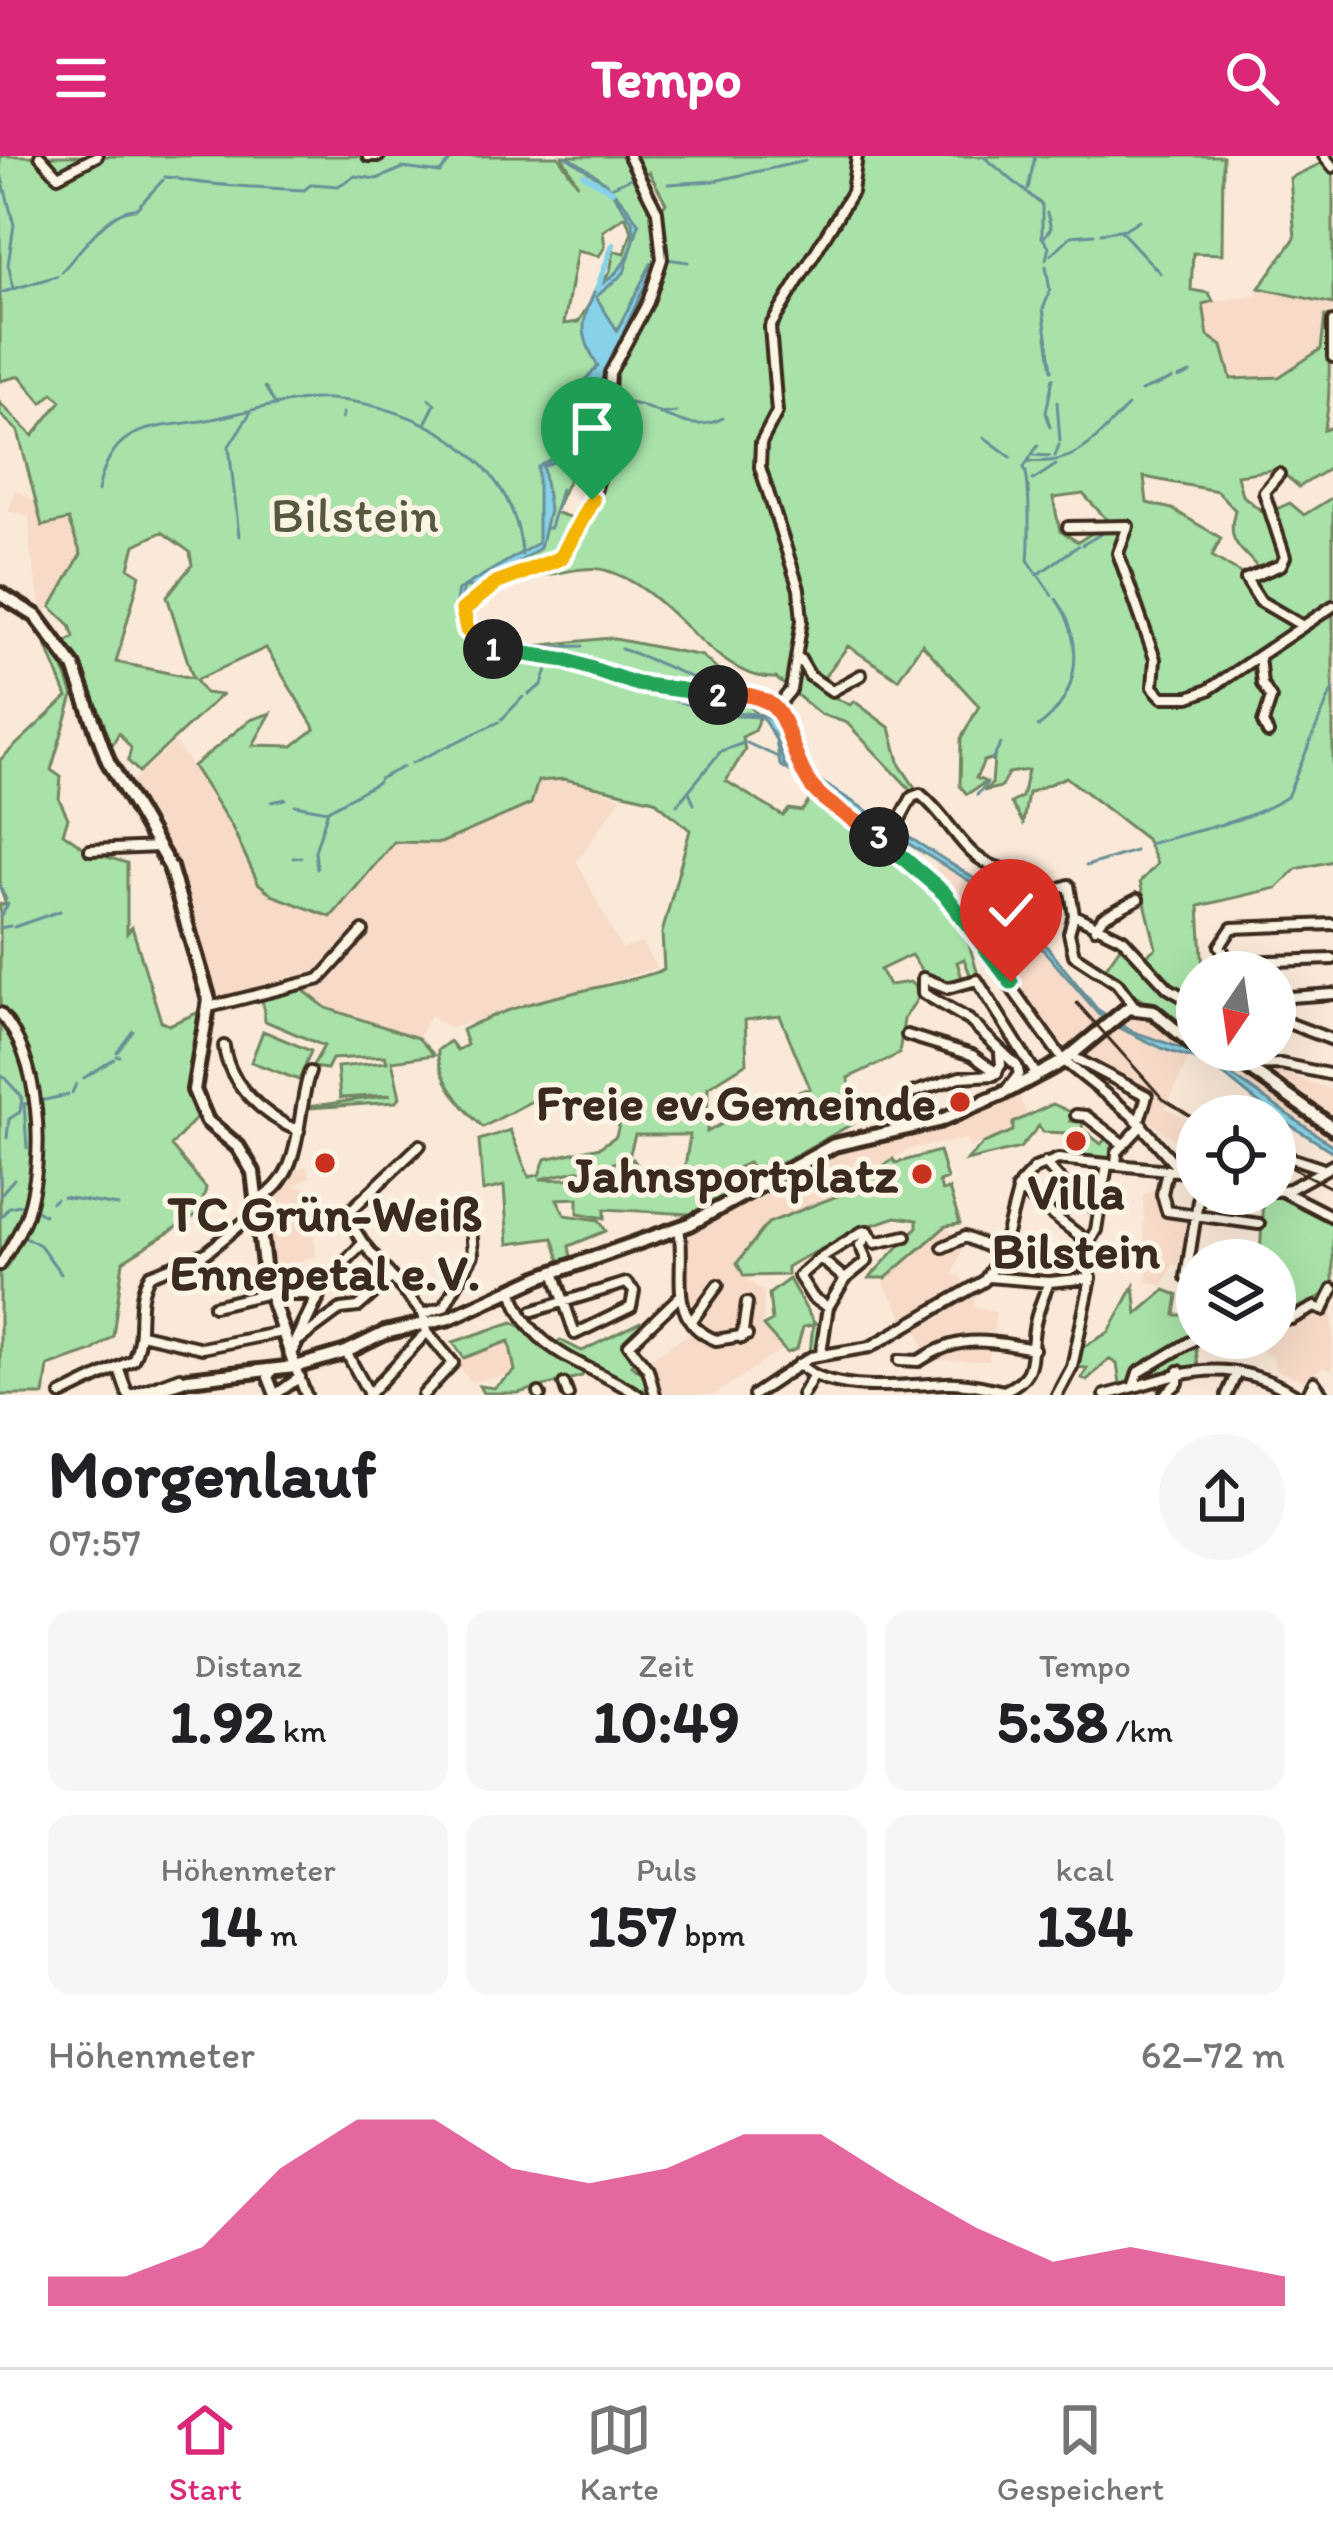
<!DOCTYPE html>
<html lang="de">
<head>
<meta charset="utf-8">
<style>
  :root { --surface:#fff; --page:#f6f6f6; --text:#202124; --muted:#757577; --line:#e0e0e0; --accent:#db2777 }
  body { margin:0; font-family:Itim,sans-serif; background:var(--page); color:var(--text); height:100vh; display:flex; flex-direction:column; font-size:45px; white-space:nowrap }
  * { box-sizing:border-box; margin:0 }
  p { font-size:39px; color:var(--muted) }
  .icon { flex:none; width:66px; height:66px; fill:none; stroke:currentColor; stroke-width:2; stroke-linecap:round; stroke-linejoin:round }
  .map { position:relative; height:1239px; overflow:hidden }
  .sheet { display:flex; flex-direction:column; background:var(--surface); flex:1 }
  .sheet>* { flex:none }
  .needle { width:78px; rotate:193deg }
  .controls { position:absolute; left:1176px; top:795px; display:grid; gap:24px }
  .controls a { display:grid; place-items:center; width:120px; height:120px; border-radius:50%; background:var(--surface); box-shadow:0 12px 48px #0002; font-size:60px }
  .pin { position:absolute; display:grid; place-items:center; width:102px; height:102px; color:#fff; margin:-123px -51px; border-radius:50% 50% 50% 0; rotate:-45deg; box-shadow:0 0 12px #0007 }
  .pin .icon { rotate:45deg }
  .km { position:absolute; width:60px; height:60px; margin:-30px; border-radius:50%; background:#222; color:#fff; font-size:33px; line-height:60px; text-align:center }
  .round { display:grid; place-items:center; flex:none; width:126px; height:126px; border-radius:63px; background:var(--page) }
  .overview { display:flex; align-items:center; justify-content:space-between; height:204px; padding:0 48px }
  h1 { font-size:66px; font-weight:700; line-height:90px }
  .stats { display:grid; grid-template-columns:repeat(3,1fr); gap:18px; height:204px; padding:12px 48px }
  .stats div { display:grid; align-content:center; border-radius:24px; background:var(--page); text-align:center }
  .stats b { font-size:60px; font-weight:700 }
  .stats small { font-size:33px; font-weight:400 }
  .stats p { font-size:33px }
  .chart { height:336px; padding:24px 48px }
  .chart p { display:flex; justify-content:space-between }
  .chart svg { width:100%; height:216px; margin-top:12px; fill:var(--accent); opacity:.7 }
  header { display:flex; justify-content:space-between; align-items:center; height:156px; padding:0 48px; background:var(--accent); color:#fff; font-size:54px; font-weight:700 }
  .tabs { display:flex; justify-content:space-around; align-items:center; height:168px; border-top:3px solid var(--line); background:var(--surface); font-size:33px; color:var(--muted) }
  .tabs a { display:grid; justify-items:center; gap:6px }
  .tabs .on { color:var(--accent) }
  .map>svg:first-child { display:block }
  .built { fill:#f7dbc8 }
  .green { fill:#a8e2a8; stroke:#728663; stroke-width:3; fill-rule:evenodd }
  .water { fill:#87d2e8; stroke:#698f97; stroke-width:3 }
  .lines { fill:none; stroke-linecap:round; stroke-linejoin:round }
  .stream { stroke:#698f97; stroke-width:3 }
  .canal { stroke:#87d2e8; stroke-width:6 }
  .minor-casing { stroke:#3b2a1e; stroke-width:16 }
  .major-casing { stroke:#3b2a1e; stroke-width:20 }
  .minor { stroke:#fcf5e5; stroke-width:8 }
  .major { stroke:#fcf5e5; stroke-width:10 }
  .rail { stroke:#3b2a1e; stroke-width:3 }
  .split-1-casing { stroke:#fff; stroke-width:24 }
  .split-2-casing { stroke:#fff; stroke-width:24 }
  .split-3-casing { stroke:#fff; stroke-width:24 }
  .split-4-casing { stroke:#fff; stroke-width:24 }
  .split-1 { stroke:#f5b400; stroke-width:15 }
  .split-2 { stroke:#22a559; stroke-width:15 }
  .split-3 { stroke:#f0652b; stroke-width:15 }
  .split-4 { stroke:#22a559; stroke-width:15 }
  .poi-dot { fill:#c8321e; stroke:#fcf5e5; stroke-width:4.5 }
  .labels { text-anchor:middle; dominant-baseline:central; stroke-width:10; stroke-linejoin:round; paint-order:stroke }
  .park-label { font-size:51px; fill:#565840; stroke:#fcf5e5 }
  .poi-label { font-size:51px; font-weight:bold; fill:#3b2a1e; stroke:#fcf5e5; text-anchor:end }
</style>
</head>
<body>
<header><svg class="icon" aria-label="menu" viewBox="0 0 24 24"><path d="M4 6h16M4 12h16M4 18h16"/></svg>Tempo<svg class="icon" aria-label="search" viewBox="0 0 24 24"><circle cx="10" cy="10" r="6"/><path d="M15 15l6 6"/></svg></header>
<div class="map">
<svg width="1333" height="1239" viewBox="0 0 1333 1239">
  <rect width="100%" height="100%" fill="#fae9d8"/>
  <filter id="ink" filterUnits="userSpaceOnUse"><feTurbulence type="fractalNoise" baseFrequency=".00833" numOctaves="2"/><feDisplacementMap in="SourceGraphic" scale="24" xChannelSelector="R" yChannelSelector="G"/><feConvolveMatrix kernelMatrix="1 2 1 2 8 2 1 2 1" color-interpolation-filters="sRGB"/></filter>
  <g filter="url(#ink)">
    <path class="built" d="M1259 132 1333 148 1332 161H1325L1321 193 1282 220 1231 224 1222 190 1208 180 1203 147 1254 140Z
      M14 333 68 364 81 398 43 463 30 393 29 359 9 356Z
      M175 586 232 672 258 728 274 740 330 761 394 686 441 687 531 648 538 625 564 623 622 641 577 706 622 793 642 787 657 812 451 872 430 860 418 882 326 851 297 828 212 847 179 731 127 630Z
      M939 706 982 734 1007 718 1031 749 1038 777 1033 782 1105 865 1063 900 998 804 931 721Z
      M1125 856 1151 857 1193 893 1166 952 1197 968V1003L1172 999 1168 995 1177 985 1143 961 1152 941 1127 921 1121 926 1079 898Z
      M1254 907 1333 934V990L1276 954 1231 918Z
      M1017 934 1028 962 1014 967 1013 975 969 992 966 983 909 993 845 1037 768 1067 754 1084 744 1120 764 1137 763 1170 781 1194 714 1239H656L651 1202 692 1176 681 1135 685 1083 838 991 897 979 895 964 942 952 944 964Z
      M306 1010 311 1020 294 1030 310 1032 316 1100 268 1115 264 1046 289 1016Z
      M1159 1031 1167 1056 1191 1064 1189 1107 1173 1109 1163 1130 1147 1125 1144 1098 1143 1039Z
      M947 1070 952 1079 966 1082 953 1119 960 1120 966 1133 902 1170 901 1157 883 1127Z
      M1333 1131V1215L1323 1212 1303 1225 1275 1214 1273 1202 1243 1182H1275V1151L1288 1154Z
      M975 1134V1152L996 1156 992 1183 959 1180 933 1188 931 1193 991 1188 989 1205 926 1204 916 1168Z
      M506 1184 517 1206 512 1218 471 1226 455 1206Z"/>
    <path class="green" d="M0 0H558L578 29 562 0H623L651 46 658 106 605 219 602 289 594 327 569 323 554 356 578 364 561 397 491 426 469 447V463L494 483 524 491 610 482 702 500 738 533 759 562 754 575 742 581 745 594 726 625 783 660 789 653 802 655 814 638 826 644 928 724 961 761 979 822 971 821 964 803 957 806 962 822 952 829 925 819 911 799 880 814 889 829 910 826 921 837 904 863 899 898 848 922 854 967 757 1020 748 1007 726 1017 731 1039 690 1058 605 1053V1062L578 1057V1042L557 1043 565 1059 599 1064 606 1075 569 1090 572 1106 561 1108 553 1082 508 1088 504 1030 483 1035 479 984 510 974 529 1021 539 1019 545 1003 600 991 616 980 620 964 613 948 565 956 560 930 483 971C464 954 436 920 438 894L450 885 457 894 467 889 462 874C526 840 596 836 664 814L662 777 690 674 654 644 564 623 538 625 531 648 441 687 394 686 331 761 274 740 258 727 232 671 193 610 250 564 271 557 253 589 293 590 315 573 266 492 196 524 205 537 221 539 139 616 128 605 131 592 119 577 108 596 88 531 61 489 74 481 70 469 51 451 81 398 68 364 42 370 18 275 0 258V247L33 280 61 245 53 237 42 247 20 220 0 225ZM625 60 632 75 625 97 614 95 610 115 578 166 564 168 577 95 599 100 605 91 603 75ZM162 376 190 396 192 409 167 440 193 522 116 506 140 419 129 412 135 389ZM780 860 810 932 752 952 707 976 708 931 747 907 745 864ZM635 979H690L684 1017 661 1014 649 1025 633 1003C610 1020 569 1025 540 1023L628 1004Z
      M630 0H1223L1222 98 1193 97 1191 134 1209 137 1213 145 1203 148 1208 180 1222 190 1231 223 1279 221 1321 193 1325 160 1332 161C1326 199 1333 238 1324 274L1333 271V317L1330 312 1299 331 1278 313 1237 319 1242 339 1265 358 1290 347 1304 359 1333 341V705L1296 713 1277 732 1199 750 1203 816H1197V889L1104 814 1123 787 1139 805 1156 792 1140 726 1157 708 1146 683 1066 621 1028 637 1023 667 1011 647 1022 641 1028 614 1008 617 1001 631 983 635 992 628 994 602 984 605 976 622 986 626 967 638 960 630 961 583 979 550 922 488 898 523 848 490 816 532 850 549 854 545 890 572 900 609 918 636 902 659 898 657 910 633 847 567 820 558 776 522C711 524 672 432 605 414 587 409 558 418 539 420L537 416 558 406 585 365 605 303 609 223 660 117 658 55 666 47 649 16 641 18ZM1144 321 1217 335 1235 354C1224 392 1247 393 1261 417L1243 419 1212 400 1221 382 1172 353 1147 347ZM1083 338 1109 366 1078 386 1060 375 1053 342Z
      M1326 5 1333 13V148L1259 132 1295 82 1290 22Z
      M36 464 55 488 73 540 51 614 61 621 59 643 68 662 63 677 90 696 127 707V777L132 771 161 865 169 869 208 852 193 911 200 958 171 990 206 1032 200 1057 123 1105 113 1180 92 1195 48 1210 44 1239H0V748L6 749 0 731V604L67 541Z
      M298 830 326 852 418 882 434 899 392 905 400 941 396 946 309 952 303 963 306 951 391 939 340 942 337 911 387 906 385 900 332 903 327 913 312 911 324 890 265 865 262 842Z
      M263 875 311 895 299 924 251 906Z
      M1053 948 1075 958 1070 965 1083 964 1082 973 1101 988 1109 979 1120 989 1113 1005 1067 1001 1068 977 1043 976 1039 970 1020 992 966 1005 984 987 1013 975V967Z
      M939 995 947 1023 939 1026 942 1035 949 1033 960 1068 946 1070 886 1122H869L917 1071V1064L896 1061 866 1071 797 1105 787 1111V1119L744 1120 737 1107 768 1067 845 1037 893 1003 896 1007Z
      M1263 1038 1286 1039 1333 1061V1131L1305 1152 1275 1151V1104H1260Z
      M789 1123 814 1167 823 1168 817 1195 810 1197 813 1169 803 1171 797 1193 787 1197 763 1170 772 1165 769 1138Z
      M1134 1130 1137 1158 1165 1134 1178 1139 1175 1159H1192L1198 1210 1160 1216 1121 1234 1117 1208 1109 1203 1087 1224 1082 1222 1087 1212 1073 1211 1078 1194 1109 1176Z
      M513 1166 553 1190 560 1184 582 1195 640 1166 647 1174 628 1193 636 1203 631 1209 644 1218 648 1214 654 1239 585 1214 582 1220 518 1237H483L479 1230 494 1232 515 1215 509 1185 464 1202 453 1186Z"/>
    <path class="water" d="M565 0C598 16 618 37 639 68L624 117 596 141 617 174 650 110 651 116 602 223 589 327H581L593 281 587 278 565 300 543 311 549 354 540 392 481 431H464L458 452 461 474 499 502 562 507 688 541 715 554 764 559 774 568 784 608 820 625 983 728 1019 776 1016 779 976 729 780 609 776 584 762 561 723 559 567 512 495 503 460 477 454 457 458 434 538 387V311L564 295 575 281 558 272 552 259 598 210C578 177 581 165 597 130 619 120 640 92 632 65L605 26Z
      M1032 781 1043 786 1097 853 1131 875 1204 900 1333 990V996L1271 957 1209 907 1166 894 1105 865Z"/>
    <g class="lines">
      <path class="stream" d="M983 0 1042 49V81L1049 91 1046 103
        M0 14 14 69 8 109
        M165 21 176 22
        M179 23C202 30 278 32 304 34L312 28 338 30 355 20 377 23 403 12 440 17 454 0
        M668 28 714 25 805 5
        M611 31 635 20
        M1028 33 1035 0
        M1120 74 1160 117
        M1101 77 1125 73 1139 64
        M1044 81 1051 72 1047 57
        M1051 99 1071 80 1094 78
        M666 103 688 106
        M1046 110 1050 135 1043 153 1052 214
        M9 111 13 133
        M61 116C80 97 108 52 136 53L163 24
        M0 137 57 120
        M1178 222 1190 217
        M265 231 276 250
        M1141 235 1172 223
        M1057 246 1060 285
        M613 247C651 240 682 284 723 262
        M660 258 676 256
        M342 262 343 257
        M426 266 435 248 429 243
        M578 271 579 259 594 238
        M1050 271 1046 256 1053 222
        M984 281 1011 301
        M1038 289 1024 311C1031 323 1029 394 1028 404L1052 439
        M1034 299 1050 300
        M1055 300 1059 289
        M1028 305C1078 310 1095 283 1128 250
        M1033 324 1056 309
        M98 335C113 259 161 275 217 262 245 256 299 241 329 243 421 249 516 304 522 399
        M545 372H550L561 333
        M239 380 229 290 252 254
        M1082 389 1108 374
        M1037 419 1078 390
        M465 450 480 430
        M505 492 583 490
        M621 493C660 504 697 530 736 533
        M529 538 542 529 549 507
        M502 563 523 541
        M1038 571C1080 542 1086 484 1056 443
        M747 587 778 601
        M992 604 1001 588
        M412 607 499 566
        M379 623 403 611
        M689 635 694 648
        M977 639 987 627
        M272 646 286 643
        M295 649 327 655
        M677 649 721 595 744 587
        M1149 688C1195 674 1245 667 1287 641L1333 532
        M293 702 301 701
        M1086 710 1135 695
        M317 713 315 695 328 654 378 626
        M0 731 6 743
        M0 761 8 748
        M1031 769 1050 751
        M14 771 60 755
        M0 772 10 770
        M117 896 133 875
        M117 900H120
        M0 917 22 941 20 956 9 963 7 982
        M84 922 114 903
        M72 937 76 928
        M40 945 68 939
        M27 992 24 948 31 947
        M0 995V1003
        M0 1016V1028
        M0 1039 14 1023
        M63 1041 118 1050
        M52 1046 56 1043
        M31 1050 44 1059
        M0 1062 9 1051 26 1048
        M21 1079 40 1089 61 1118
        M7 1087 10 1083"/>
      <path class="canal" d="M584 19 612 35
        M597 133 613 89
        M501 415 551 399 575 364"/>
      <defs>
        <path id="minor" d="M40 0 58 20 97 0
          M368 0H379
          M629 0 657 55 662 103 648 146 610 217 605 297 591 352 561 402 497 427 463 454 467 474 508 499 567 504 624 525 686 537 748 538 776 552 812 631 944 738 1064 905 1134 961 1182 1016
          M1324 0 1333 11
          M1333 166V201
          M1279 318 1264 336 1285 401 1281 409 1246 423 1260 445 1301 469
          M1068 371 1128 370 1118 397 1155 503 1153 531 1162 541H1189L1208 534 1333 450
          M1259 501 1262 528 1271 542 1263 567 1268 577
          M800 503 810 520 832 535 861 519
          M776 552 791 534 802 464 799 433 760 311 761 287 777 256 770 171 852 36 857 0
          M887 687 912 641 920 638C958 669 962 709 1014 715L1034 741 1069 729 1074 759
          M90 694 159 691
          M1074 759 1123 783 1168 832 1197 849
          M1074 759 1069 777 1074 799 1117 827 1134 850
          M1333 768 1232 772 1220 790 1227 802 1238 806 1333 803
          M1095 772 1103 761 1138 743
          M1275 842 1333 838
          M209 851 320 823 363 775
          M0 857C41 903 46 1000 27 1058 21 1076 9 1093 0 1109
          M1275 862 1333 884
          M907 879 972 899 997 917
          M224 890C228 928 265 961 299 975
          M1071 900 1147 940 1139 965
          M1243 909 1281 908 1333 919
          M1005 936 1019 918 1017 910 969 864 923 837V822L948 832 977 824 1036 918
          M912 937 960 921 994 919 1001 909 1000 898
          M1076 959 1086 960 1124 989
          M1275 997 1321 1012
          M1045 1007 1075 1041 1099 1054
          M1116 1009 1117 996 1142 969
          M1167 1014 1162 1038 1167 1055 1259 1068
          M1017 1032 1088 1086
          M1275 1035 1290 1033 1333 1009
          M1284 1036 1333 1061
          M259 1043C305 1021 295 956 310 916
          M679 1072C687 1113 664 1164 716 1184L747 1179
          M363 1087 423 1158 427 1176 453 1207 423 1239
          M943 1091 965 1081 1002 1097
          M820 1102 862 1076 868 1075 875 1087 906 1080
          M1230 1104 1257 1101
          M988 1121 1049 1126 1091 1122
          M1091 1122 1080 1101 1096 1074 1107 1009
          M845 1123 867 1105 860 1089 866 1082
          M1197 1130 1186 1121 1199 1038
          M512 1134C530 1199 588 1206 638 1239
          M314 1139 363 1087 348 1063 350 1055 420 989
          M214 1150 269 1137
          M533 1155 626 1127 634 1135 631 1151 575 1178 554 1116
          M423 1158 444 1151 473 1099 471 1071
          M1275 1162 1291 1163 1315 1151 1323 1154 1333 1133
          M691 1166 718 1129
          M141 1178 202 1192 282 1176
          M742 1182 747 1147
          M299 1184 341 1153 358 1151 391 1122
          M346 1196 368 1236
          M821 1197 828 1151 845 1123 820 1102 799 1120 813 1142 828 1151
          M900 1204 919 1205C961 1177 986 1185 1034 1193
          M799 1208C830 1239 903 1229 946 1227 966 1226 985 1231 1004 1235
          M295 1211 306 1239
          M119 1213 128 1239
          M272 1215 268 1221 275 1239
          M564 1228 568 1239
          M1134 1229 1138 1217 1197 1182
          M1004 1235C1038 1219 1029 1205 1034 1173 1036 1157 1043 1142 1049 1126
          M539 1237 540 1239
          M61 1239 133 1204C147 1176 133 1147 150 1119L206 1097 259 1054
          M131 1239 180 1221
          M275 1239 300 1221
          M368 1239 427 1176
          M655 1239 648 1213 629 1189 679 1141
          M754 1239 811 1201 870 1191 984 1125 1002 1097 1020 1028 1035 1012 1058 1003 1197 1017
          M802 1239 812 1222
          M1057 1239 1072 1211 1091 1122
          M1105 1239C1179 1220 1221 1195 1296 1239
          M1164 1239 1178 1227 1179 1215
          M1227 1239 1237 1216
          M1307 1239 1314 1226 1323 1239"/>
        <path id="major" d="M0 438 36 460 74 511 108 605 170 711 209 844 194 934 207 965 238 991 253 1016 266 1126 295 1211
          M1202 894 1240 906 1333 972
          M269 1137H308L317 1142 292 1194
          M141 1239 188 1223 295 1211 346 1196 385 1177 450 1162 540 1121 690 1068 834 989 939 965 1002 938 1064 905 1128 852 1153 855 1197 892"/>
      </defs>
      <use href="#minor" class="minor-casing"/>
      <use href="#major" class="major-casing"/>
      <use href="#minor" class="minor"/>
      <use href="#major" class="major"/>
      <path class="rail" d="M1077 847 1163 943 1197 964
        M1275 1003 1333 1033"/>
    </g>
  </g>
  <g class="lines" filter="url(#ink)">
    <defs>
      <path id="split-1" d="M493 493 467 474 463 454 496 427 561 402 592 344"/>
      <path id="split-2" d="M493 493 566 504 637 528 718 539"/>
      <path id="split-3" d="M718 539C798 531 779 582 810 628 824 649 859 665 879 681"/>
      <path id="split-4" d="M879 681 944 737 1011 826"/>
    </defs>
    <use href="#split-1" class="split-1-casing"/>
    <use href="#split-2" class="split-2-casing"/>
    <use href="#split-3" class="split-3-casing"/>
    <use href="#split-4" class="split-4-casing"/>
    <use href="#split-1" class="split-1"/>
    <use href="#split-2" class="split-2"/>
    <use href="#split-3" class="split-3"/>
    <use href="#split-4" class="split-4"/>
  </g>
  <g class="poi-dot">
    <circle cx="960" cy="946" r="12"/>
    <circle cx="1076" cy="985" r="12"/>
    <circle cx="325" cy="1007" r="12"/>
    <circle cx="922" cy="1018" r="12"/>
  </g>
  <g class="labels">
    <g class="park-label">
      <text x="355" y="358">Bilstein</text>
    </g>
    <g class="poi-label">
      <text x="936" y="946">Freie ev.Gemeinde</text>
      <text x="898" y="1018">Jahnsportplatz</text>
      <text x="1076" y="1035" text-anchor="middle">Villa<tspan x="1076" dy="59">Bilstein</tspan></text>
      <text x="325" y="1057" text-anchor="middle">TC Grün-Weiß<tspan x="325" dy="59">Ennepetal e.V.</tspan></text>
    </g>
  </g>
</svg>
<div class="controls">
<a><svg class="needle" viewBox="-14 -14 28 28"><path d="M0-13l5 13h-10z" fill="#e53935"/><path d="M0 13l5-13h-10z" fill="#757577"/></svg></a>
<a><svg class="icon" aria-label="locate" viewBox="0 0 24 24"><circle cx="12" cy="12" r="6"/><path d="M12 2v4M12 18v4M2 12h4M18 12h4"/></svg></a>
<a><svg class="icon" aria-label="layers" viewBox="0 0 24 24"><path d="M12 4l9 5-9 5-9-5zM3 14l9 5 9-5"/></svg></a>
</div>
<div class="pin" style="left:592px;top:344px;background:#1e9e55"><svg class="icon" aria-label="arrive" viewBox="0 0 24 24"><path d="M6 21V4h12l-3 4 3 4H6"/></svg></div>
<div class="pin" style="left:1011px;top:826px;background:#d93025"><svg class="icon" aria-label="check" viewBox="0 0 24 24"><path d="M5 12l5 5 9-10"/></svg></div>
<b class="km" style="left:493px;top:493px">1</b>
<b class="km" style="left:718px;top:539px">2</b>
<b class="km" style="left:879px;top:681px">3</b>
</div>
<section class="sheet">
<div class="overview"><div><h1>Morgenlauf</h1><p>07:57</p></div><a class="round"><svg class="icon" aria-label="share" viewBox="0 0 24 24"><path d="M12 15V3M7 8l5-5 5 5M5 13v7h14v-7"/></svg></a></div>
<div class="stats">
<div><p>Distanz</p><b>1.92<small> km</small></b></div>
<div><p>Zeit</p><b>10:49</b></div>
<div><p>Tempo</p><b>5:38<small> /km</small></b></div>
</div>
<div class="stats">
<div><p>Höhenmeter</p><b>14<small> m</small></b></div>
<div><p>Puls</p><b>157<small> bpm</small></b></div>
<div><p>kcal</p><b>134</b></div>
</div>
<div class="chart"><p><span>Höhenmeter</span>62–72 m</p>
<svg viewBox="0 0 160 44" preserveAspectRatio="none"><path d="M0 44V38L10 38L20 32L30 16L40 6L50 6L60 16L70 19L80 16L90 9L100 9L110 19L120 28L130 35L140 32L150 35L160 38V44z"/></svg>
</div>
</section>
<nav class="tabs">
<a class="on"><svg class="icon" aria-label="home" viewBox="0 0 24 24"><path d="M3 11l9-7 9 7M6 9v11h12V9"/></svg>Start</a>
<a><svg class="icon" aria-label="map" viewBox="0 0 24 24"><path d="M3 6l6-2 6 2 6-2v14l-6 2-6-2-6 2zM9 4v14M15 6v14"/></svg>Karte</a>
<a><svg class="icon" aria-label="saved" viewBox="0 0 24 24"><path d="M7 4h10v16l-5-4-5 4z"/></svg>Gespeichert</a>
</nav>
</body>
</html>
